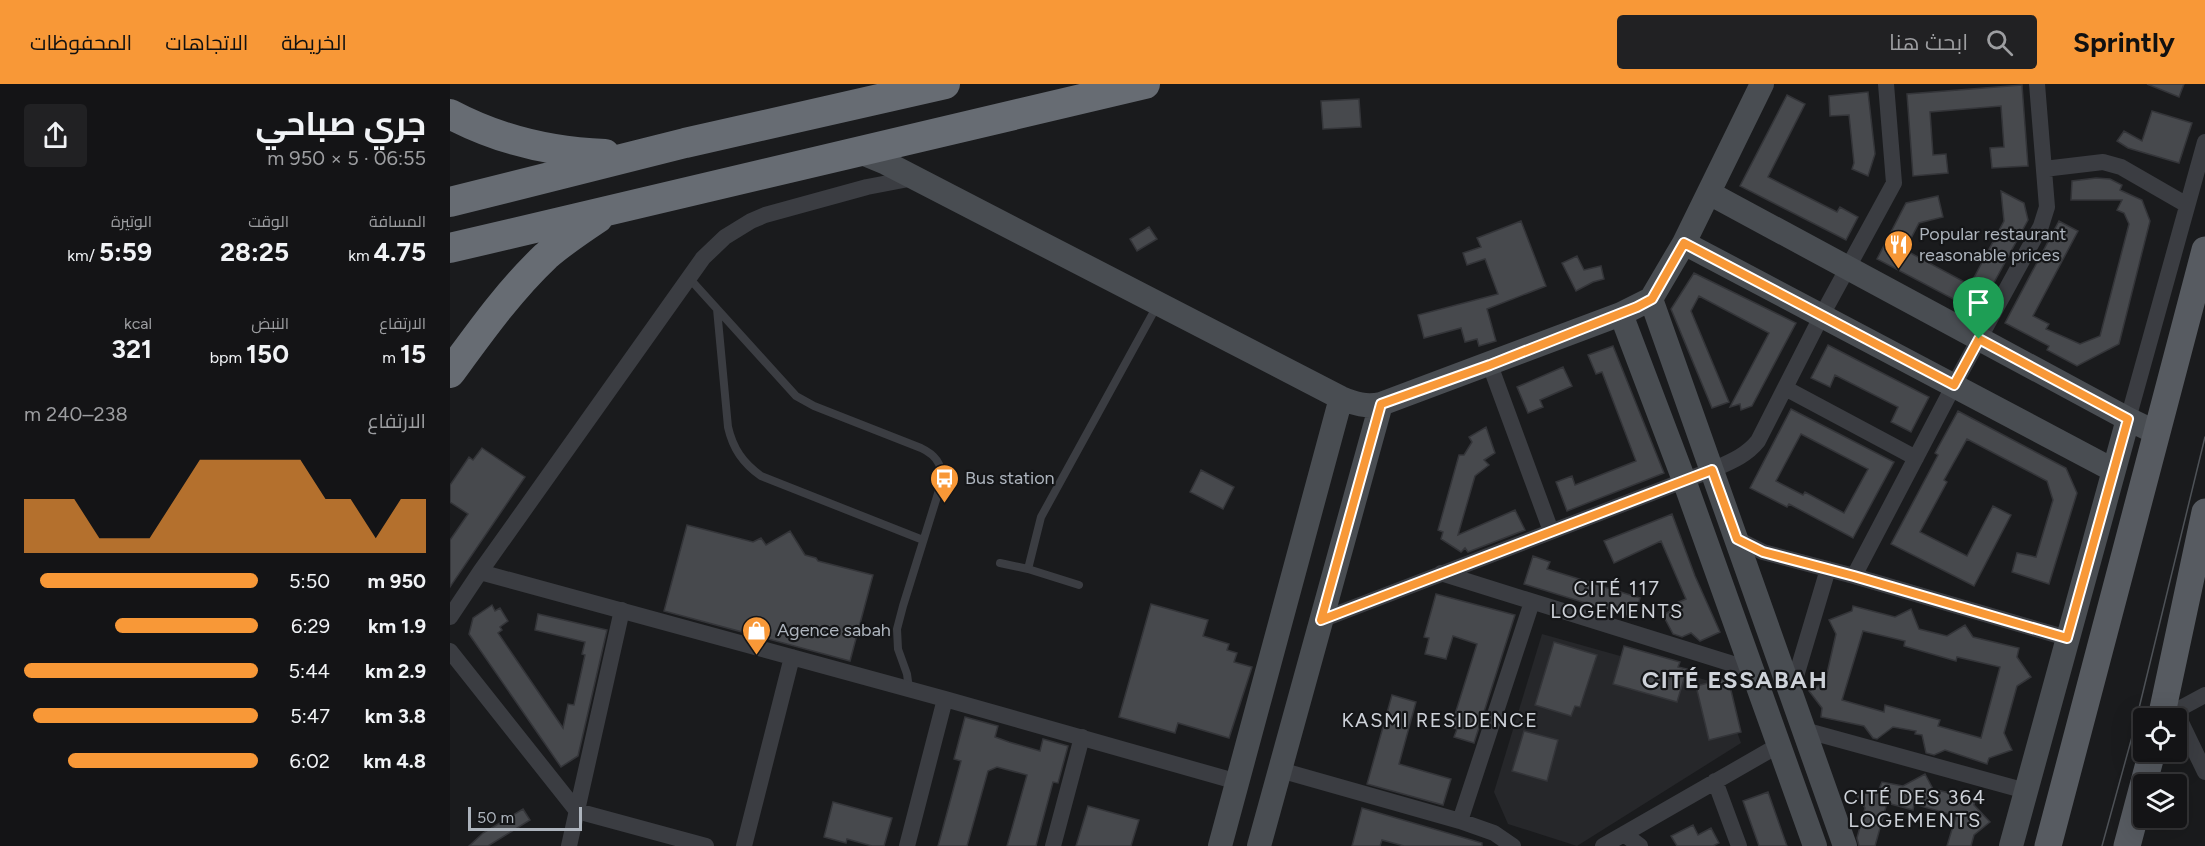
<!DOCTYPE html>
<html lang="ar">
<head>
<meta charset="utf-8">
<style>
  :root { --surface:#141416; --page:#212123; --text:#f1f3f6; --muted:#9d9ea1; --line:#333335; --accent:#f89837 }
  body { margin:0; font-family:Figtree,Cairo,sans-serif; background:var(--page); color:var(--text); direction:rtl; height:100vh; display:flex; flex-direction:column; font-size:22px; white-space:nowrap }
  * { box-sizing:border-box; margin:0 }
  p { font-size:20px; color:var(--muted) }
  .icon { flex:none; width:33px; height:33px; fill:none; stroke:currentColor; stroke-width:2; stroke-linecap:round; stroke-linejoin:round }
  .map { position:relative; flex:1; overflow:hidden; direction:ltr }
  .panel { display:flex; flex-direction:column; background:var(--surface); width:450px }
  .panel>* { flex:none }
  .buttons { position:absolute; left:1683px; top:624px; display:grid; gap:12px }
  .buttons a { display:grid; place-items:center; width:54px; height:54px; border-radius:6px; background:var(--surface); box-shadow:0 6px 24px #0002,0 0 0 2px var(--line); font-size:30px }
  .scale { position:absolute; left:18px; bottom:15px; width:114px; box-sizing:border-box; padding-left:6px; border:3px solid #adb4bd; border-top:0; font-size:16px; line-height:21px; white-space:nowrap; color:#adb4bd; -webkit-text-stroke:4px #151618; paint-order:stroke }
  .pin { position:absolute; display:grid; place-items:center; width:51px; height:51px; color:#fff; margin:-62px -26px; border-radius:50% 50% 50% 0; rotate:-45deg; box-shadow:0 0 6px #0007 }
  .pin .icon { rotate:45deg }
  .round { display:grid; place-items:center; flex:none; width:63px; height:63px; border-radius:6px; background:var(--page) }
  .overview { display:flex; align-items:center; justify-content:space-between; height:102px; padding:0 24px }
  h1 { font-size:33px; font-weight:700; line-height:45px }
  .metrics { display:grid; grid-template-columns:repeat(3,1fr); gap:9px; height:102px; padding:6px 24px }
  .metrics div { display:grid; align-content:center }
  .metrics b { font-size:26px; font-weight:700 }
  .metrics small { font-size:16px; font-weight:400 }
  .metrics p { font-size:16px }
  .chart { height:168px; padding:12px 24px }
  .chart p { display:flex; justify-content:space-between }
  .chart svg { width:100%; height:108px; margin-top:6px; fill:var(--accent); opacity:.7 }
  ul { padding:0 24px; list-style:none; font-size:20px }
  li { display:grid; grid-template-columns:96px 72px 1fr; align-items:center; height:45px }
  li i { height:15px; border-radius:8px; background:var(--accent) }
  header { display:flex; align-items:center; gap:36px; box-sizing:border-box; height:84px; padding:0 30px; background:var(--accent); color:#111 }
  header strong { font-size:28px }
  nav { display:flex; gap:33px; margin-inline-start:auto; font-size:21px }
  .search { width:420px; height:54px; background:var(--page); display:flex; align-items:center; gap:15px; box-sizing:border-box; padding:0 21px; border-radius:6px; color:var(--muted); font-size:22px }
  main { display:flex; flex:1; min-height:0 }
  .map>svg:first-child { display:block }
  .built { fill:#26272a }
  .building { fill:#47494d; stroke:#343539; stroke-width:1.5; fill-rule:evenodd }
  .lines { fill:none; stroke-linecap:round; stroke-linejoin:round }
  .lane { stroke:#3b3d42; stroke-width:8 }
  .street { stroke:#3b3d42; stroke-width:16 }
  .secondary { stroke:#494d52; stroke-width:24 }
  .primary { stroke:#575b61; stroke-width:27 }
  .highway { stroke:#676c73; stroke-width:30 }
  .tram { stroke:#4e5257; stroke-width:1.5 }
  .route-casing { stroke:#fff; stroke-width:12 }
  .route { stroke:#f89837; stroke-width:8 }
  .labels { text-anchor:middle; dominant-baseline:central; stroke-width:4.5; stroke-linejoin:round; paint-order:stroke }
  .poi-label { font-size:18px; fill:#adb4bd; stroke:#151618; text-anchor:start }
  .neighbourhood-label { font-size:20px; letter-spacing:1.5px; fill:#ced2d9; stroke:#151618 }
  .district-label { font-size:24px; font-weight:bold; letter-spacing:1.5px; fill:#ced2d9; stroke:#151618 }
</style>
</head>
<body>
<header>
<strong>Sprintly</strong>
<div class="search"><svg class="icon" aria-label="search" viewBox="0 0 24 24"><circle cx="10" cy="10" r="6"/><path d="M15 15l6 6"/></svg>ابحث هنا</div>
<nav><a>الخريطة</a><a>الاتجاهات</a><a>المحفوظات</a></nav>
</header>
<main>
<div class="map">
<svg width="1755" height="762" viewBox="0 0 1755 762">
  <rect width="100%" height="100%" fill="#1a1b1d"/>
  <path class="built" d="M1092 550 1270 600 1291 659 1127 762 1058 740 1044 708Z"/>
  <path class="building" d="M1697 0H1734L1729 13Z
    M1572 1 1578 82 1542 84 1540 64 1554 63 1551 22 1480 28 1483 71 1496 70 1498 89 1463 92 1457 10Z
    M1418 8 1425 70 1418 92 1402 85 1404 79 1399 31 1380 32 1379 12Z
    M1337 11 1355 20 1318 93 1387 128 1390 123 1408 133 1396 156 1290 102Z
    M909 15 911 43 873 45 871 17Z
    M1702 27 1742 39 1729 79 1678 64 1667 57 1674 47 1692 57Z
    M1646 94 1660 95 1672 101 1670 106 1692 116 1700 137 1669 260 1627 282 1597 266 1599 262 1555 239 1609 137 1628 147 1583 232 1599 240 1596 245 1630 260 1650 252 1679 140 1674 129 1667 126 1672 116H1621L1622 97Z
    M1551 107 1574 119 1578 136 1528 228 1427 175 1456 119 1488 112 1493 133 1469 139 1455 166 1520 201 1554 137Z
    M1071 137 1096 202 1037 225 1046 257 1029 262 1027 255 1015 258 1011 244 974 254 968 231 1048 210 1035 175 1017 181 1013 169 1031 163 1027 154Z
    M699 143 707 155 687 167 680 155Z
    M1127 172 1134 186 1151 182 1154 195 1143 198 1126 207 1112 179Z
    M1244 189 1346 239 1302 322 1291 326 1290 320 1280 323 1319 249 1249 212 1241 227 1279 318 1262 324 1221 225Z
    M1378 261 1479 313 1461 348 1441 338 1448 323 1385 291 1380 303 1361 294Z
    M1163 262 1214 389 1117 427 1106 398 1122 392 1125 401 1186 377 1152 288 1146 290 1138 271Z
    M1113 283 1122 302 1090 316 1093 323 1078 329 1067 303Z
    M1341 325 1444 378 1403 454 1339 420 1337 423 1300 404ZM1351 350 1418 385 1394 429 1355 408 1353 411 1326 397Z
    M1508 327 1616 384 1627 409 1599 500 1562 488 1567 469 1586 473 1603 416 1597 397 1517 355 1494 396 1497 398 1470 448 1517 472 1543 422 1561 431 1524 502 1441 460 1488 371 1485 369Z
    M1036 343 1045 369 1034 376 1039 381 1025 392 1008 451 1065 426 1075 446 1018 468 1015 464 1011 468 991 455 993 448 988 446 1009 371H1014L1022 358 1019 353Z
    M32 364 75 393 0 503V456L18 430 0 418V401L19 373 23 376Z
    M751 386 784 403 773 425 740 408Z
    M1222 430 1245 492 1270 548 1250 557 1241 549 1232 553 1223 550 1213 531 1220 527 1219 522 1236 515 1211 457 1164 479 1154 457Z
    M237 441 303 458 311 454 316 461 340 447 355 471 366 474 368 477 423 491 400 577 214 527Z
    M1083 472 1100 478 1097 485 1190 514 1184 534 1074 500Z
    M986 510 1065 531 1024 659 1004 653 1007 645 1001 643 1027 560 1003 552 996 575 975 570 979 554 974 553Z
    M701 520 758 536 753 552 779 560 777 566 787 569 784 578 802 583 779 654 728 639 725 649 669 633Z
    M42 521 45 527 50 524 58 537 50 543 52 546 48 549 113 644 118 620 124 621 135 571 132 570 135 558 85 546 88 530 157 546 128 672 111 683 19 550 23 534Z
    M1403 522 1445 533 1461 525 1469 545 1497 552 1515 541 1523 553 1569 564 1567 573 1581 593 1567 602 1554 649 1562 666 1539 674 1537 680 1495 666 1484 671 1476 669 1472 651 1465 650 1466 647 1443 643 1427 655 1423 654 1414 642 1371 633 1372 624 1359 607 1375 598 1386 550 1379 536 1402 527ZM1413 547 1455 557 1454 562 1506 577 1507 573 1550 583 1531 654 1488 642 1490 636 1435 621 1434 628 1392 616Z
    M1104 558 1147 571 1130 623 1125 622 1121 632 1085 621Z
    M1174 562 1230 578 1228 583 1237 585 1227 618 1163 600Z
    M1278 594 1291 648 1259 656 1246 602Z
    M942 611 966 618 949 680 1001 695 993 721 917 700Z
    M515 633 548 642 545 653 559 658 590 667 593 655 618 662 608 699 603 698 586 762H557L577 691 547 683 538 687 517 762H488L511 677 504 675Z
    M1074 647 1108 656 1097 697 1062 687Z
    M1475 690 1483 705 1525 715 1524 721 1540 738 1524 751 1521 762H1497L1506 732 1464 720 1463 726 1437 719 1425 762H1409L1407 754 1415 724 1407 712 1429 705 1432 698 1453 702Z
    M1318 708 1337 762H1309L1293 717Z
    M383 718 442 734 434 762H422L397 755 396 759 374 753Z
    M638 722 689 736 681 762H626Z
    M912 724 1032 759V762H954L932 756 930 762H902Z
    M73 725 80 736 38 762H19L33 749Z
    M1243 741 1248 751 1261 744 1269 759 1263 762H1227L1221 752Z"/>
  <g class="lines">
    <path class="lane" d="M239 194 346 312 364 322 471 364C488 372 495 384 490 403L453 522 447 545 448 565 457 590 459 605
      M267 225 278 343C283 365 293 379 311 392L473 456
      M550 479 578 485
      M629 501 578 485 591 433 708 220"/>
    <path class="street" d="M1594 85 1653 78 1671 83 1737 121
      M1040 281 1101 447
      M1335 304 1466 374
      M1678 335 1755 58
      M1287 455 1313 468 1404 492 1617 554
      M30 488 495 615 788 698
      M991 489 1302 586
      M1404 492 1504 301 1591 142 1597 123 1587 0
      M0 533 30 488 253 174 275 153 301 137 315 131 417 103 464 94
      M871 536 1262 386C1280 378 1296 372 1308 357L1372 231 1444 99 1436 0
      M0 567 127 727 256 762
      M1341 609 1378 485
      M1725 626 1755 688
      M1716 632 1755 611
      M1354 646 1576 707
      M830 686 1010 737 1044 749 1063 762
      M1265 697 1289 762
      M1010 737 1082 518
      M1174 750 1190 762
      M119 762 172 526
      M294 762 342 573
      M457 762 495 615
      M603 762 632 653
      M1153 762 1329 661"/>
    <path class="secondary" d="M407 67 436 79 891 314C905 320 916 323 931 320L1171 230 1201 215 1234 159 1312 0
      M1259 109 1678 335 1707 349
      M1234 159 1663 386
      M1201 215 1395 762
      M1171 230 1234 396 1365 762
      M770 762 891 314
      M809 762 931 320
      M1561 762 1678 335"/>
    <path class="primary" d="M1711 634 1755 428
      M1598 762 1755 166
      M1677 762 1702 668"/>
    <path class="highway" d="M0 30C49 56 99 68 155 70
      M0 118 235 59 495 0
      M0 164 695 0
      M0 289C30 248 59 207 96 172 112 158 130 146 148 134"/>
    <path class="tram" d="M1652 762 1682 653 1755 353"/>
  </g>
  <g class="lines">
    <defs>
      <path id="route" d="M1234 159 1504 301 1529 255 1678 335 1617 554 1404 492 1313 468 1287 455 1262 386 871 536 931 320 1040 281 1187 223 1202 215Z"/>
    </defs>
    <use href="#route" class="route-casing"/>
    <use href="#route" class="route"/>
  </g>
  <defs>
    <symbol id="restaurant-pin" viewBox="-11 -11 22 30"><path d="M0 17L-7.5 6A9.5 9.5 0 1 1 7.5 6Z" fill="#f89837" stroke="#151618"/><path d="M-5-6h1v4h1v-4h1v4h1v-4h1v5L-1.5 .5V6h-2V.5L-5-1ZM5-6V6H3V1.5H1.5Q1.5-4 5-6Z" fill="#fff"/></symbol>
    <symbol id="bus-pin" viewBox="-11 -11 22 30"><path d="M0 17L-7.5 6A9.5 9.5 0 1 1 7.5 6Z" fill="#f89837" stroke="#151618"/><path d="M-5-6H5V4H4V6H2V4H-2V6H-4V4H-5ZM-3.5-4V0h7V-4ZM-3.5 1.2v1.5H-2V1.2ZM2 1.2v1.5H3.5V1.2Z" fill="#fff"/></symbol>
    <symbol id="shop-pin" viewBox="-11 -11 22 30"><path d="M0 17L-7.5 6A9.5 9.5 0 1 1 7.5 6Z" fill="#f89837" stroke="#151618"/><path d="M-5-2.5h2.3a2.7 3.5 0 0 1 5.4 0H5L5.5 6h-11ZM-1.5-2.5h3a1.5 2.3 0 0 0-3 0Z" fill="#fff"/></symbol>
  </defs>
  <g fill-rule="evenodd">
    <use href="#restaurant-pin" x="1432" y="144" width="33" height="45"/>
    <use href="#bus-pin" x="478" y="378" width="33" height="45"/>
    <use href="#shop-pin" x="290" y="530" width="33" height="45"/>
  </g>
  <g class="labels">
    <g class="poi-label">
      <text x="1469" y="150">Popular restaurant<tspan x="1469" dy="21">reasonable prices</tspan></text>
      <text x="515" y="394">Bus station</text>
      <text x="327" y="546">Agence sabah</text>
    </g>
    <g class="neighbourhood-label">
      <text x="1167" y="504">CITÉ 117<tspan x="1167" dy="23">LOGEMENTS</tspan></text>
      <text x="990" y="636">KASMI RESIDENCE</text>
      <text x="1465" y="713">CITÉ DES 364<tspan x="1465" dy="23">LOGEMENTS</tspan></text>
    </g>
    <g class="district-label">
      <text x="1285" y="595">CITÉ ESSABAH</text>
    </g>
  </g>
</svg>
<div class="buttons">
<a><svg class="icon" aria-label="locate" viewBox="0 0 24 24"><circle cx="12" cy="12" r="6"/><path d="M12 2v4M12 18v4M2 12h4M18 12h4"/></svg></a>
<a><svg class="icon" aria-label="layers" viewBox="0 0 24 24"><path d="M12 4l9 5-9 5-9-5zM3 14l9 5 9-5"/></svg></a>
</div>
<div class="scale">50 m</div>
<div class="pin" style="left:1529px;top:255px;background:#1e9e55"><svg class="icon" aria-label="arrive" viewBox="0 0 24 24"><path d="M6 21V4h12l-3 4 3 4H6"/></svg></div>
</div>
<section class="panel">
<div class="overview"><div><h1>جري صباحي</h1><p>06:55 · 5 × 950 m</p></div><a class="round"><svg class="icon" aria-label="share" viewBox="0 0 24 24"><path d="M12 15V3M7 8l5-5 5 5M5 13v7h14v-7"/></svg></a></div>
<div class="metrics">
<div><p>المسافة</p><b>4.75<small> km</small></b></div>
<div><p>الوقت</p><b>28:25</b></div>
<div><p>الوتيرة</p><b>5:59<small> /km</small></b></div>
</div>
<div class="metrics">
<div><p>الارتفاع</p><b>15<small> m</small></b></div>
<div><p>النبض</p><b>150<small> bpm</small></b></div>
<div><p>kcal</p><b>321</b></div>
</div>
<div class="chart"><p><span>الارتفاع</span>238–240 m</p>
<svg viewBox="0 0 160 44" preserveAspectRatio="none"><path d="M0 44V22L10 22L20 22L30 38L40 38L50 38L60 22L70 6L80 6L90 6L100 6L110 6L120 22L130 22L140 38L150 22L160 22V44z"/></svg>
</div>
<ul>
<li><b>950 m</b>5:50<i style="width:93%"></i></li>
<li><b>1.9 km</b>6:29<i style="width:61%"></i></li>
<li><b>2.9 km</b>5:44<i style="width:100%"></i></li>
<li><b>3.8 km</b>5:47<i style="width:96%"></i></li>
<li><b>4.8 km</b>6:02<i style="width:81%"></i></li>
</ul>
</section>
</main>
</body>
</html>
